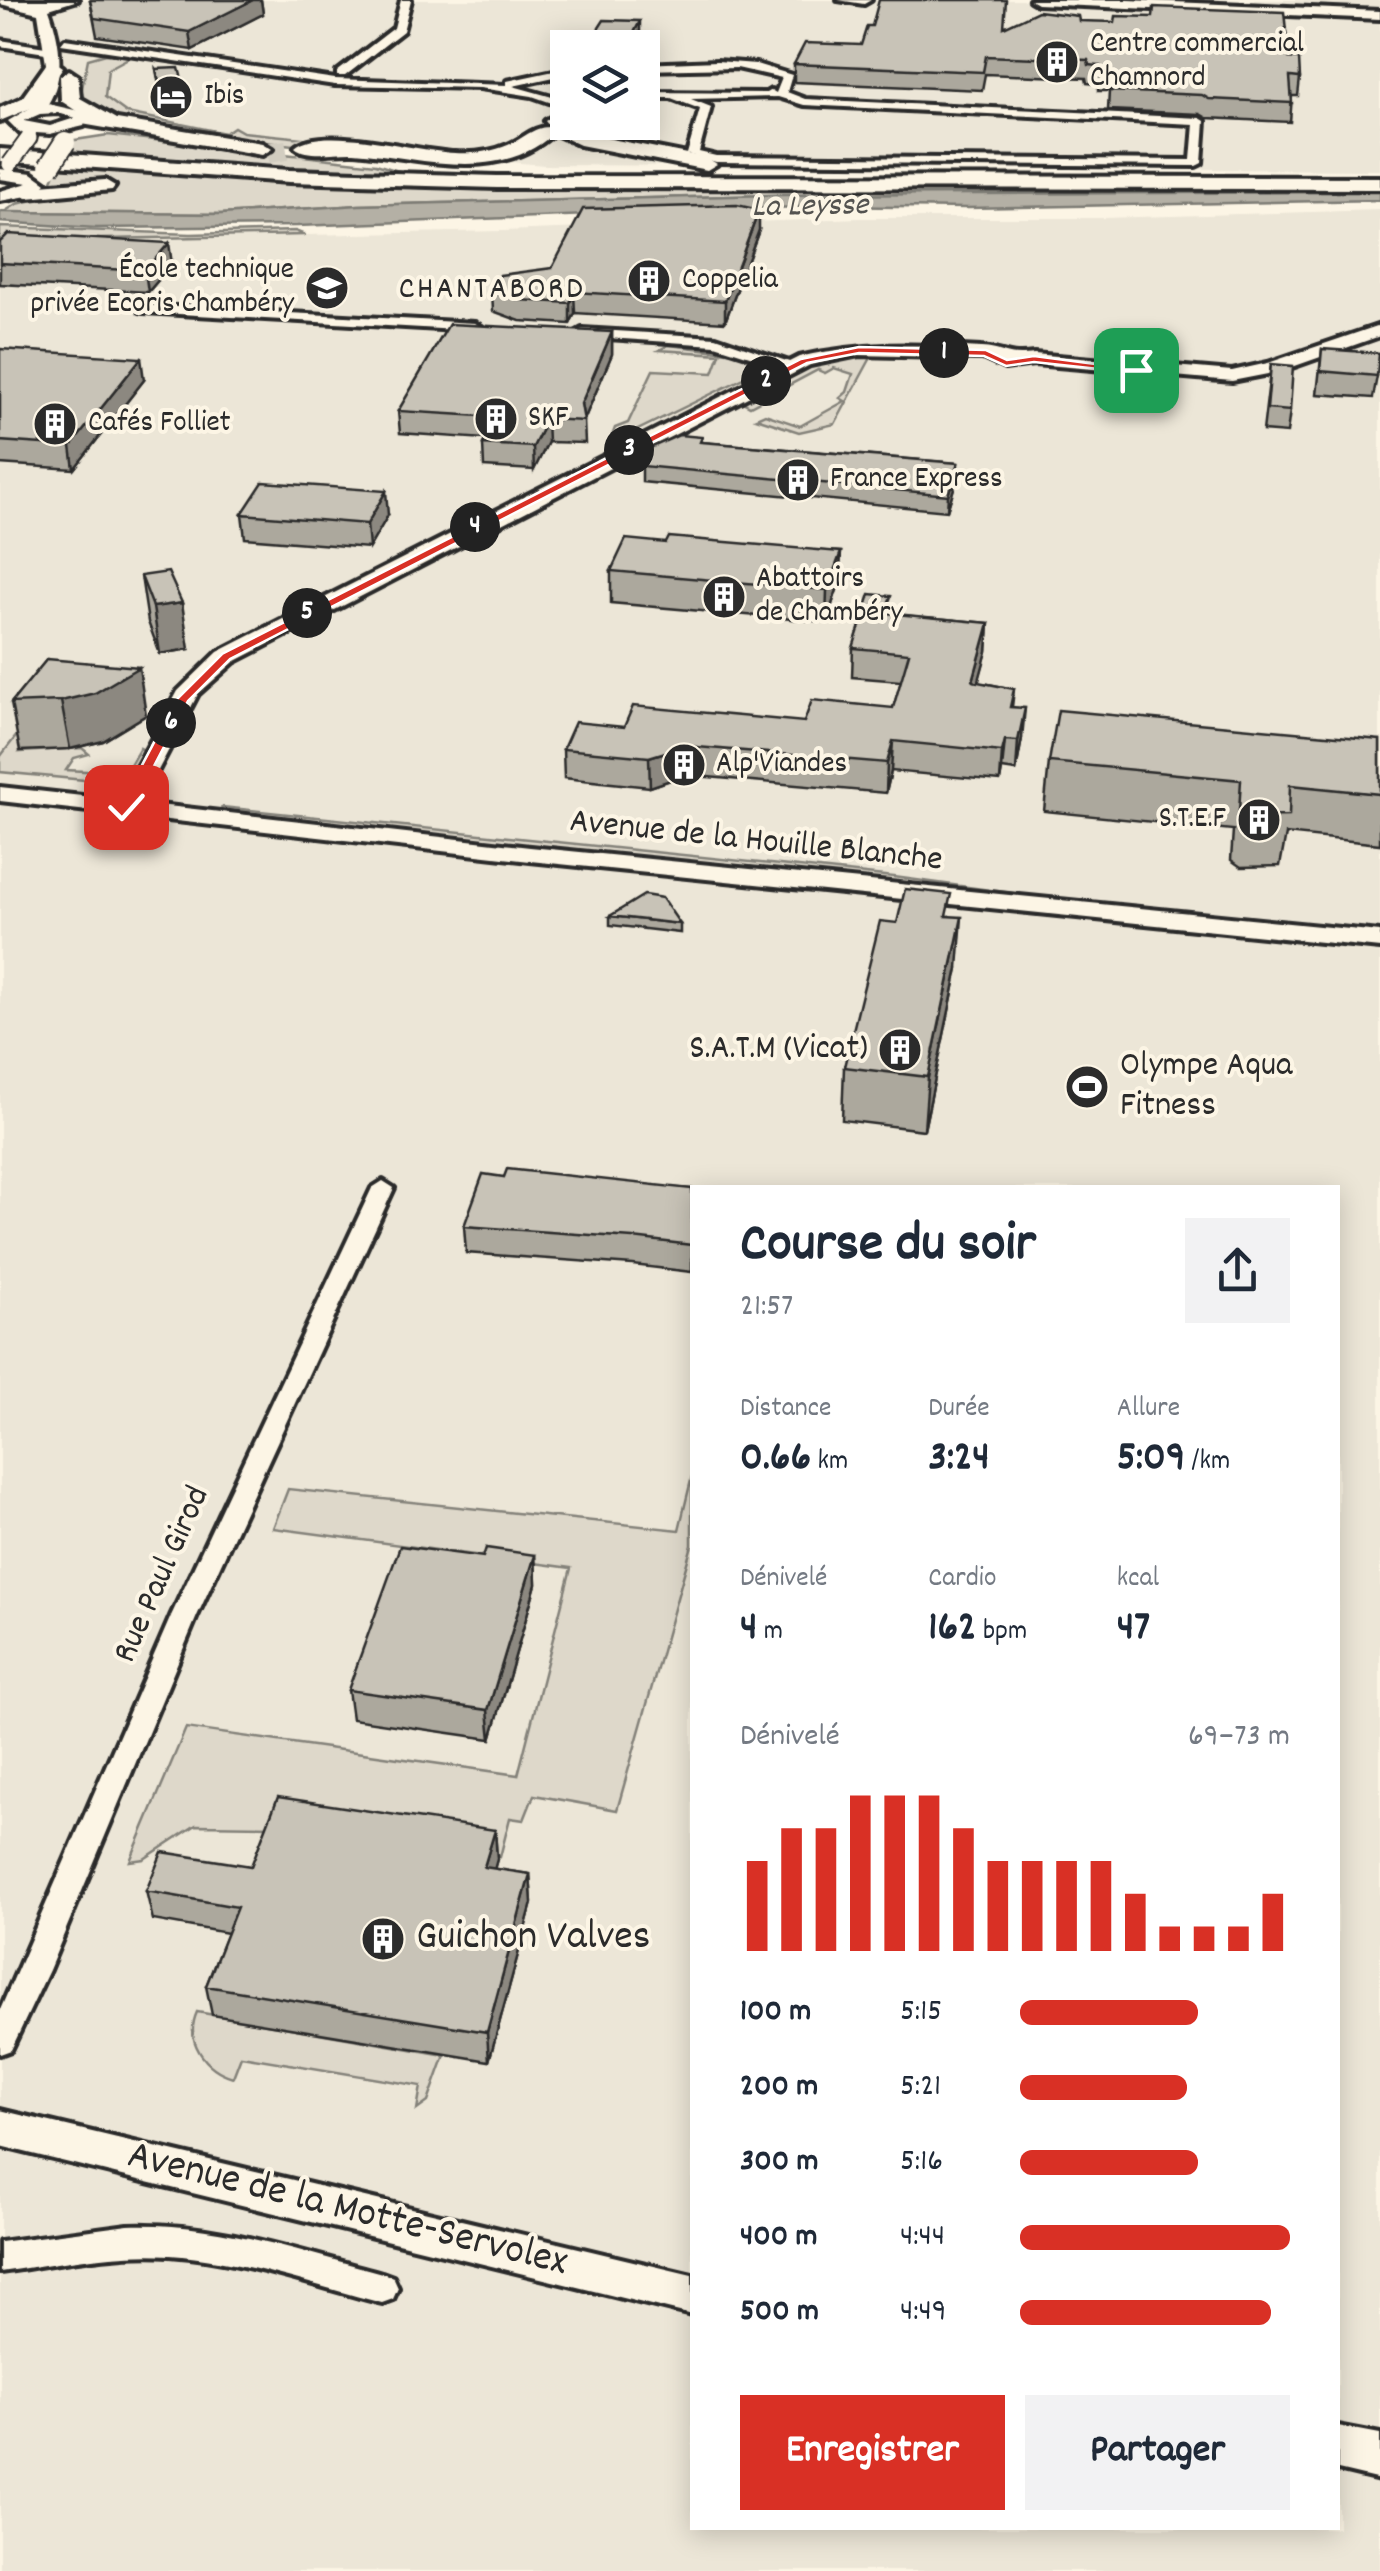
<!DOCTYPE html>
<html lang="fr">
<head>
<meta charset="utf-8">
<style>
  :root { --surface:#fff; --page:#f2f2f3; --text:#1f2937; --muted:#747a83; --accent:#d93025 }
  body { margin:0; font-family:Dekko,sans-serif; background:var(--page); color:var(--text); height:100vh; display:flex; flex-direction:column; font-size:38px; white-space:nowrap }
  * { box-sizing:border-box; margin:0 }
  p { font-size:32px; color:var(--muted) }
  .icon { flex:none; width:55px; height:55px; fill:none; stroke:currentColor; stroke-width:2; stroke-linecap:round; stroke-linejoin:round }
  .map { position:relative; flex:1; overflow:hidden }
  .drawer { position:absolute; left:690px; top:1185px; width:650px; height:1345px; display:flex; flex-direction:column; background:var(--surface); border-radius:0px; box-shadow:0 5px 25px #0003 }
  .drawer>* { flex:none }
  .tools { position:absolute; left:550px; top:30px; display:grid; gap:20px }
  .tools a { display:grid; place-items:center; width:110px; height:110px; border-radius:0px; background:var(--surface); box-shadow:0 5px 25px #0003; font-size:50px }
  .pin { position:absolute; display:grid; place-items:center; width:85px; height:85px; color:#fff; margin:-42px; border-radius:20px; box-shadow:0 5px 15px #0006 }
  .km { position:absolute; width:50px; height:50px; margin:-25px; border-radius:50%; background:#222; color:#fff; font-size:28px; line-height:50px; text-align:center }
  .round { display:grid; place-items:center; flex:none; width:105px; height:105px; border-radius:0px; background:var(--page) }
  .headline { display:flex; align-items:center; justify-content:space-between; height:170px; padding:0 50px }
  h1 { font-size:55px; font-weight:700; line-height:75px }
  .stats { display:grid; grid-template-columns:repeat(3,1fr); gap:15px; height:170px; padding:10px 50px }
  .stats div { display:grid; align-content:center }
  .stats b { font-size:42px; font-weight:700 }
  .stats small { font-size:28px; font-weight:400 }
  .stats p { font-size:28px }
  .chart { height:280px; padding:20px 50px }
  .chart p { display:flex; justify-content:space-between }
  .chart svg { width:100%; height:180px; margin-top:10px; stroke:var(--accent); stroke-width:6 }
  .action { display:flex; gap:20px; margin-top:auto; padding:20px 50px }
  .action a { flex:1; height:115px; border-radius:0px; background:var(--accent); color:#fff; font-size:40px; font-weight:700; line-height:115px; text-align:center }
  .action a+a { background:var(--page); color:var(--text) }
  ul { padding:0 50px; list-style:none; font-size:32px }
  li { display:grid; grid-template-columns:160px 120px 1fr; align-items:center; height:75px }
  li i { height:25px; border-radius:12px; background:var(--accent) }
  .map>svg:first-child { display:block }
  .built { fill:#ece6d7; fill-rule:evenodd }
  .green { fill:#ded8ca; stroke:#84827a; stroke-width:2.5 }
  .water { fill:#b4b0a5; stroke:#7d7b74; stroke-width:2.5 }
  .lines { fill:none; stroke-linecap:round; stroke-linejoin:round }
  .highway-tunnel { stroke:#d2cdc0; stroke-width:20; stroke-dasharray:20 10; stroke-linecap:butt }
  .street-casing { stroke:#2b2b2b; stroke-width:8 }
  .secondary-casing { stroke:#2b2b2b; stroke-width:8 }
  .highway-casing { stroke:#2b2b2b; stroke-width:8 }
  .street { fill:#fcf5e5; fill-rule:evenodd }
  .secondary { fill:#fcf5e5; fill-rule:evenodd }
  .highway { fill:#fcf5e5; fill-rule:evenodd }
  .secondary-bridge-casing { stroke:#2b2b2b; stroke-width:19; stroke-linecap:butt }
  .highway-bridge-casing { stroke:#2b2b2b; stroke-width:24; stroke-linecap:butt }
  .secondary-bridge { stroke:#fcf5e5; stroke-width:15 }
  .highway-bridge { stroke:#fcf5e5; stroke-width:20 }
  .wall { fill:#aca89d; stroke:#2b2b2b; stroke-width:2.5 }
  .shaded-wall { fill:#8c8880; stroke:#2b2b2b; stroke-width:2.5 }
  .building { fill:#c8c3b7; stroke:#2b2b2b; stroke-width:2.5 }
  .route { fill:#d93025; stroke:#fff; stroke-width:2.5 }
  .labels { text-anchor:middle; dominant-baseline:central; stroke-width:8; stroke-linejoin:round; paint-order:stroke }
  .far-poi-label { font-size:30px; fill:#2b2b2b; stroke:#fcf5e5; text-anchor:start }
  .far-water-label { font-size:32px; font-style:italic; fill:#545350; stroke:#fcf5e5 }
  .far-neighbourhood-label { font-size:32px; letter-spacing:2.5px; fill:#2b2b2b; stroke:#fcf5e5 }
  .street-label { font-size:35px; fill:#2b2b2b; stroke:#fcf5e5 }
  .poi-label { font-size:35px; fill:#2b2b2b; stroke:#fcf5e5; text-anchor:end }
  .near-poi-label { font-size:42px; fill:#2b2b2b; stroke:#fcf5e5; text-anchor:start }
  .near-street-label { font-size:42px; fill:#2b2b2b; stroke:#fcf5e5 }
</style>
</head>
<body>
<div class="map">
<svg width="1380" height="2571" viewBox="0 0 1380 2571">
  <rect width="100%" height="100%" fill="#fcf5e5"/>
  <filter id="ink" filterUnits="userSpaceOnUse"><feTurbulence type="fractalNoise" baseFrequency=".01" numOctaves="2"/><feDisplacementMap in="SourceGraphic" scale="20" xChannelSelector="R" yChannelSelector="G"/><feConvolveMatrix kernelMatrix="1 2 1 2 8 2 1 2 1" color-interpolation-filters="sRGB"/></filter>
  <g filter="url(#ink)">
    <path class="built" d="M0 0H1380V170L544 165 256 140 165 121 0 107ZM568 48H642V122H568Z
      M1380 210V2571H0V241L503 231 860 218H1103ZM692 1188H1338V2528H692Z"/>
    <path class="green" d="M106 54 132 56 108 69 105 97 127 113 225 133 234 127 243 132 460 154 320 141 293 145 199 135 113 120 80 98 88 59Z
      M108 135 376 164 453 188 916 191 1380 188V192L773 195 359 205 221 214 4 212 17 204 58 194 52 180 69 141Z
      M0 227 191 234 295 231 305 235 0 241Z
      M669 345 744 354 756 372 609 444 615 428 628 423 653 370 713 373 720 354 659 350Z
      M873 354 835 424 799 432 756 418 765 414 800 426 845 401 840 398 847 392 853 374 834 368 825 373 818 370 750 406 741 401 824 358Z
      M42 703 56 705 20 752 82 748 89 754 74 758 66 770 125 773 140 748 144 750C134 768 128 779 106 782L0 772V757Z
      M222 807 894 877 1063 900 217 815Z
      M692 1476V1545L617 1810 534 1795 524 1820 510 1818 500 1857 273 1826 196 1825 144 1859 130 1861 186 1728 518 1775 571 1568 273 1528 288 1489 679 1530Z
      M197 2012 445 2055 428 2102 417 2110 421 2086 241 2056 233 2077C205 2069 184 2041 197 2012Z"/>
    <path class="water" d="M1380 192V200L967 208 827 206 297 226 96 228 0 222V212H4L221 214 359 205 773 195Z"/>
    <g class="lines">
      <path class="highway-tunnel" d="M267 153 305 147"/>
      <defs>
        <path id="street" d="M401 0H411L403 31 345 76H337V72L394 28Z
          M65 39 335 79 507 85V81L568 68V74L513 86 556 98 552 103 532 96 480 88 335 85 61 44Z
          M0 40 52 48 57 51 52 54 0 46Z
          M717 61 756 64 792 75 787 92 805 99 1200 118 1205 121 1202 163 1196 166 716 162 687 154 700 109 671 98H642V92L766 93 771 90 776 93 782 78 737 68 642 70V64ZM778 97 804 105 1194 124 1191 160 716 156 699 152 711 107 691 99Z
          M139 305 475 323 482 327 475 331 144 312 139 311Z
          M582 329 716 337 801 366 794 370 715 345 577 336 575 333Z
          M383 1181 394 1188 197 1616 49 1970 11 2050 0 2054V2010L171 1616 372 1188Z
          M128 2225C215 2222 298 2251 382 2273L393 2277 398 2288 393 2299 382 2303C312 2285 242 2260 170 2255 113 2251 56 2264 0 2272V2242Z"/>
        <path id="secondary" d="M0 0H78L49 9C60 40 66 75 48 104L88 113 84 126 50 134 36 133 34 141 29 142 8 121 30 108 42 88 46 64 38 13 0 4ZM58 113 75 118 50 126 24 121 40 114Z
          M838 0H871L864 4Z
          M1030 0H1127L1380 11V19L1037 4Z
          M0 169 32 173 46 183 33 195 0 201V191L28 183 0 179Z
          M1380 325V336L1278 372 1232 381 1034 364 1005 368 983 358 859 355 810 365 234 662 198 694 141 803 530 847 1380 932V948L530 861 0 801V787L119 800 178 691 218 652 799 357C859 343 919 344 981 348 1005 349 1004 358 1034 354L1232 371 1268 363Z
          M0 2110 692 2275V2315L0 2146Z
          M1338 2426 1380 2434V2480L1338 2470Z"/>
        <path id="highway" d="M54 61 63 67 36 106 0 121V108L22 98 47 63Z
          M69 70 78 76 80 98 117 119 262 143 272 149 262 155 76 123 73 119 81 114 61 101 60 76Z
          M555 115 586 134 707 158 717 164 707 170 580 145 554 133C498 185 421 157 354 152 337 151 307 158 295 147 322 123 418 152 455 153 472 154 492 152 508 145 523 139 534 126 550 127L545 121Z
          M0 149 289 170 497 176 1380 177V189L497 188 289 182 0 161Z
          M105 180 115 186 112 190 27 198 17 192 27 186Z"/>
      </defs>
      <use href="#street" class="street-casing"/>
      <use href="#secondary" class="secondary-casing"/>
      <use href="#highway" class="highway-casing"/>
      <use href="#street" class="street"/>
      <use href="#secondary" class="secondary"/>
      <use href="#highway" class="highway"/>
      <defs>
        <path id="secondary-bridge" d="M10 164 29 138"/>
        <path id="highway-bridge" d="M49 167 65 142"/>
      </defs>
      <use href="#secondary-bridge" class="secondary-bridge-casing"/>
      <use href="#highway-bridge" class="highway-bridge-casing"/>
      <use href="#secondary-bridge" class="secondary-bridge"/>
      <use href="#highway-bridge" class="highway-bridge"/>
    </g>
    <path class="wall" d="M90 0H261L263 14 192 50 97 36Z
      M1079 21 1289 58 1300 78 1298 96H1292L1290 122 1207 118 1200 114 1108 110 1109 91H1098V84L1087 83 1086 78 985 74 982 90 794 82V64L861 45 1004 26Z
      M156 69 187 106 163 108Z
      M759 230 725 322 575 313 570 324 520 321 493 311 492 290 552 268Z
      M0 242 172 264 148 292 0 284Z
      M612 332V354L584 420 585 443 548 442 534 470 484 467 483 444 486 439 400 433 398 411Z
      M0 349 144 380 74 469 0 464Z
      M1322 349 1377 376 1373 398 1317 394Z
      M1271 364 1290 411 1287 433 1263 431Z
      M702 442 958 463 957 478 947 511 642 482V466Z
      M242 514 388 515 369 548 245 538Z
      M666 543 841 552 839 584 826 622 611 603V571Z
      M141 576 189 649 160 654 148 622Z
      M890 614 989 623 987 651 978 682 1014 689 1012 707 1022 738 1016 771 1002 769 1000 781 891 771 886 793 685 775 650 787 564 778 563 749 624 727 804 722 893 708 901 681 852 677 853 648Z
      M47 659 146 715 103 741 70 749 20 751 11 703Z
      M1380 740V844L1286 834 1280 866 1241 867 1231 860 1233 830 1044 811 1049 762Z
      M610 916 680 924V933L610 925Z
      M949 916 958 968 924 1130 842 1120 844 1067 897 923Z
      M504 1177 692 1189V1272L633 1265 466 1253 464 1226Z
      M535 1555 536 1584 491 1739 352 1719 348 1690 483 1557Z
      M495 1830 497 1859 494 1869 530 1874 532 1903 489 2061 212 2015 206 1986 227 1933 153 1920 146 1891 251 1866Z"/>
    <path class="shaded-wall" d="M253 0H261L263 14 192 50 189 32Z
      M640 21V38L635 48H626Z
      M184 87 187 106 163 108 161 89Z
      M759 210V230L725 322V301Z
      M169 243 172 264 148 292 145 271Z
      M574 292 575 313 570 324V303Z
      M612 332V354L584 420 581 404Z
      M141 358 144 380 74 469 71 446Z
      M547 419 548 442 534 470 533 447Z
      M958 463 957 478 947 511 948 495Z
      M386 491 388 515 369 548 367 524Z
      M841 552 839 584 826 622 827 590Z
      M182 603 189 649 160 654 153 607Z
      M989 623 987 651 971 710 973 681Z
      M139 667 146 715 103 741 70 749 61 701Z
      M1025 708 1022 738 1016 771 1018 741Z
      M1005 740 1002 769 1000 781 1002 752Z
      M893 741 891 771 886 793 887 763Z
      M685 746V775L650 787 649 757Z
      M962 917 958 968 924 1130 928 1077Z
      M535 1555 536 1584 491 1739 488 1710Z
      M495 1830 497 1859 487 1896 484 1867Z
      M530 1874 532 1903 489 2061 487 2032Z"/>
    <path class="building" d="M90 0H253L189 32 94 18Z
      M879 0H1006L1004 27 1038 11 1078 16 1079 21 1115 22 1116 16 1153 17 1154 7 1284 12 1289 58 1299 59 1300 78 1290 77 1292 103 1209 99 1202 95 1110 91 1111 73 1099 72 1100 66 1089 65 1088 60 986 56 983 72 794 64 805 43 861 45 867 26H872Z
      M604 20 640 21 626 48H586Z
      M179 68 184 87 161 89 156 69Z
      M737 205 759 210 725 301 574 292 570 303 519 300 492 290 500 275 552 268 583 209Z
      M8 234 169 243 145 271 0 263V242Z
      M449 324 612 332 581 404 584 421 547 419 533 447 483 444 497 417 398 411Z
      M0 349 141 358 71 446 0 441Z
      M1322 349 1379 353 1377 376 1320 371Z
      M1271 364 1293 366 1290 411 1267 409Z
      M679 435 702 437 700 442 958 463 948 495 642 466 652 447Z
      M263 482 386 491 367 524 242 514Z
      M669 537 841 552 827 590 611 571 626 539 666 543Z
      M168 572 182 603 153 607 141 576Z
      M870 594 891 596 885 613 989 623 973 681 1014 689 1010 707 1025 708 1018 741 1005 740 1002 752 893 741 887 763 685 746 649 757 563 749 575 722 624 727 633 706 804 722 812 700 893 708 909 653 853 648Z
      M47 659 139 667 95 693 61 701 11 703Z
      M1058 710 1380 740V794L1290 785 1289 816 1249 817 1239 811 1241 780 1049 762Z
      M905 889 951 894 946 916 962 917 928 1077 844 1067 880 921 897 923Z
      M644 895 662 898 680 924 610 916Z
      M507 1169 692 1189V1245L633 1238 464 1226 483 1174 504 1177Z
      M400 1546 483 1557 486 1548 535 1555 488 1710 348 1690Z
      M278 1797 495 1830 484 1867 530 1874 487 2032 206 1986 237 1907 146 1891 162 1852 251 1866Z"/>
  </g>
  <path class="route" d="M859 347 986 350 1007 360 1034 356 1141 370 1136 373 1034 362 1006 366 984 356 859 353 807 363 230 659 188 701 131 810 120 807 177 699 222 654 801 359Z"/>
  <defs>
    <symbol id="building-disc" viewBox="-11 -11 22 22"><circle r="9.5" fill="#2b2b2b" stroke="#fcf5e5"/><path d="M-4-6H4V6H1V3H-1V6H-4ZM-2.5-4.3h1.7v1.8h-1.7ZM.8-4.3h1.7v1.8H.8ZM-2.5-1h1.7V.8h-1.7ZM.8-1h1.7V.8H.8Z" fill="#fff"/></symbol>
    <symbol id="hotel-disc" viewBox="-11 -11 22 22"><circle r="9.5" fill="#2b2b2b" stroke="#fcf5e5"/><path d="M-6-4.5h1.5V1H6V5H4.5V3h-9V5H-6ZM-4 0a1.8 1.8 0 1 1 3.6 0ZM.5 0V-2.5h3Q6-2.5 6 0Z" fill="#fff"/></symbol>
    <symbol id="university-disc" viewBox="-11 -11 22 22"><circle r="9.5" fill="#2b2b2b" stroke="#fcf5e5"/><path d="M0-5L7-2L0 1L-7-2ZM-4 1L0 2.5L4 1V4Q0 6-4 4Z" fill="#fff"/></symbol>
    <symbol id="stadium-disc" viewBox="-11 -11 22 22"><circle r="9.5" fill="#2b2b2b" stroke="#fcf5e5"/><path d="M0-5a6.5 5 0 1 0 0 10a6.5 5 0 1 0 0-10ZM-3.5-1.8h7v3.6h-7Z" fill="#fff"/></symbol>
  </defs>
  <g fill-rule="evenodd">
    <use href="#building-disc" x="1032" y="37" width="50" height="50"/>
    <use href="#hotel-disc" x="146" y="72" width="50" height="50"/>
    <use href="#building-disc" x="624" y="256" width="50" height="50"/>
    <use href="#university-disc" x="302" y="263" width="50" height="50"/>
    <use href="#building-disc" x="471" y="394" width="50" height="50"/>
    <use href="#building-disc" x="30" y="399" width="50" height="50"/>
    <use href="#building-disc" x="773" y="455" width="50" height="50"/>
    <use href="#building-disc" x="699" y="572" width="50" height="50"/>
    <use href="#building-disc" x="659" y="740" width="50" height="50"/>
    <use href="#building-disc" x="1234" y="795" width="50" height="50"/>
    <use href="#building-disc" x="875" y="1025" width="50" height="50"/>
    <use href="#stadium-disc" x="1062" y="1062" width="50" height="50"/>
    <use href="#building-disc" x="358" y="1914" width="50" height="50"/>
  </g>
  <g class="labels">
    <g class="far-poi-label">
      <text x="1090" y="45">Centre commercial<tspan x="1090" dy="34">Chamnord</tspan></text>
      <text x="204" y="97">Ibis</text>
      <text x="294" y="271" text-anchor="end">École technique<tspan x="294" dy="34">privée Ecoris Chambéry</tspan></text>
      <text x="682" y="281">Coppelia</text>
      <text x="528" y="419">SKF</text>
      <text x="88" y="424">Cafés Folliet</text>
      <text x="830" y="480">France Express</text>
      <text x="756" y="580">Abattoirs<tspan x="756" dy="34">de Chambéry</tspan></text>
      <text x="716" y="765">Alp'Viandes</text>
      <text x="1226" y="820" text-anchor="end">S.T.E.F</text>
    </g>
    <g class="far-water-label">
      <text transform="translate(810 208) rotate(-1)">La Leysse</text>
    </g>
    <g class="far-neighbourhood-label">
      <text x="492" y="291">CHANTABORD</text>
    </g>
    <g class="street-label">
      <text transform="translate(756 842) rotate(6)">Avenue de la Houille Blanche</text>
      <text transform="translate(163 1575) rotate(-66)">Rue Paul Girod</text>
    </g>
    <g class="poi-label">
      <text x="868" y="1050">S.A.T.M (Vicat)</text>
      <text x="1120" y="1067" text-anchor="start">Olympe Aqua<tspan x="1120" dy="40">Fitness</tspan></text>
    </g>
    <g class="near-poi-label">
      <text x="416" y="1939">Guichon Valves</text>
    </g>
    <g class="near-street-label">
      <text transform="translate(347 2211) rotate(14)">Avenue de la Motte-Servolex</text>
    </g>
  </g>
</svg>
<div class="tools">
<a><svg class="icon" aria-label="layers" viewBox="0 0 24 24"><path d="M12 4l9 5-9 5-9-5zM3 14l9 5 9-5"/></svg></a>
</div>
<div class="pin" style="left:1136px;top:370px;background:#1e9e55"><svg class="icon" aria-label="arrive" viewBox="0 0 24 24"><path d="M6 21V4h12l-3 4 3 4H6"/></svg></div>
<div class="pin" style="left:126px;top:807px;background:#d93025"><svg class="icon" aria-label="check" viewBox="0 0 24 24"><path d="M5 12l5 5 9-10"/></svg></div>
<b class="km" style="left:944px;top:353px">1</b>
<b class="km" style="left:766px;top:381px">2</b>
<b class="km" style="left:629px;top:450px">3</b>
<b class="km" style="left:475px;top:527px">4</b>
<b class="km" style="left:307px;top:613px">5</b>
<b class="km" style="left:171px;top:723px">6</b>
<section class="drawer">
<div class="headline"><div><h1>Course du soir</h1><p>21:57</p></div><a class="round"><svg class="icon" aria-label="share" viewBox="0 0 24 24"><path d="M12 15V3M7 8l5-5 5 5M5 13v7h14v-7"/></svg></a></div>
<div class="stats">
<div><p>Distance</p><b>0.66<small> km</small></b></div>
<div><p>Durée</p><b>3:24</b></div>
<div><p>Allure</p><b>5:09<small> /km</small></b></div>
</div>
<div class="stats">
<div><p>Dénivelé</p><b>4<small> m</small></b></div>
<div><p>Cardio</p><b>162<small> bpm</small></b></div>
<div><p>kcal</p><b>47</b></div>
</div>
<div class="chart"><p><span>Dénivelé</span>69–73 m</p>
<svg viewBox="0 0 160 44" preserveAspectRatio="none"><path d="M5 44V22M15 44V14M25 44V14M35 44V6M45 44V6M55 44V6M65 44V14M75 44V22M85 44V22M95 44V22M105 44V22M115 44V30M125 44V38M135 44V38M145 44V38M155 44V30"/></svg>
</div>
<ul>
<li><b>100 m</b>5:15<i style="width:66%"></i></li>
<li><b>200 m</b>5:21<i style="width:62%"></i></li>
<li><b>300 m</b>5:16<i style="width:66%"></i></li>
<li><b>400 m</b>4:44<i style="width:100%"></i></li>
<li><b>500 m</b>4:49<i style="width:93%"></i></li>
</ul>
<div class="action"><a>Enregistrer</a><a>Partager</a></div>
</section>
</div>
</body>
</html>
